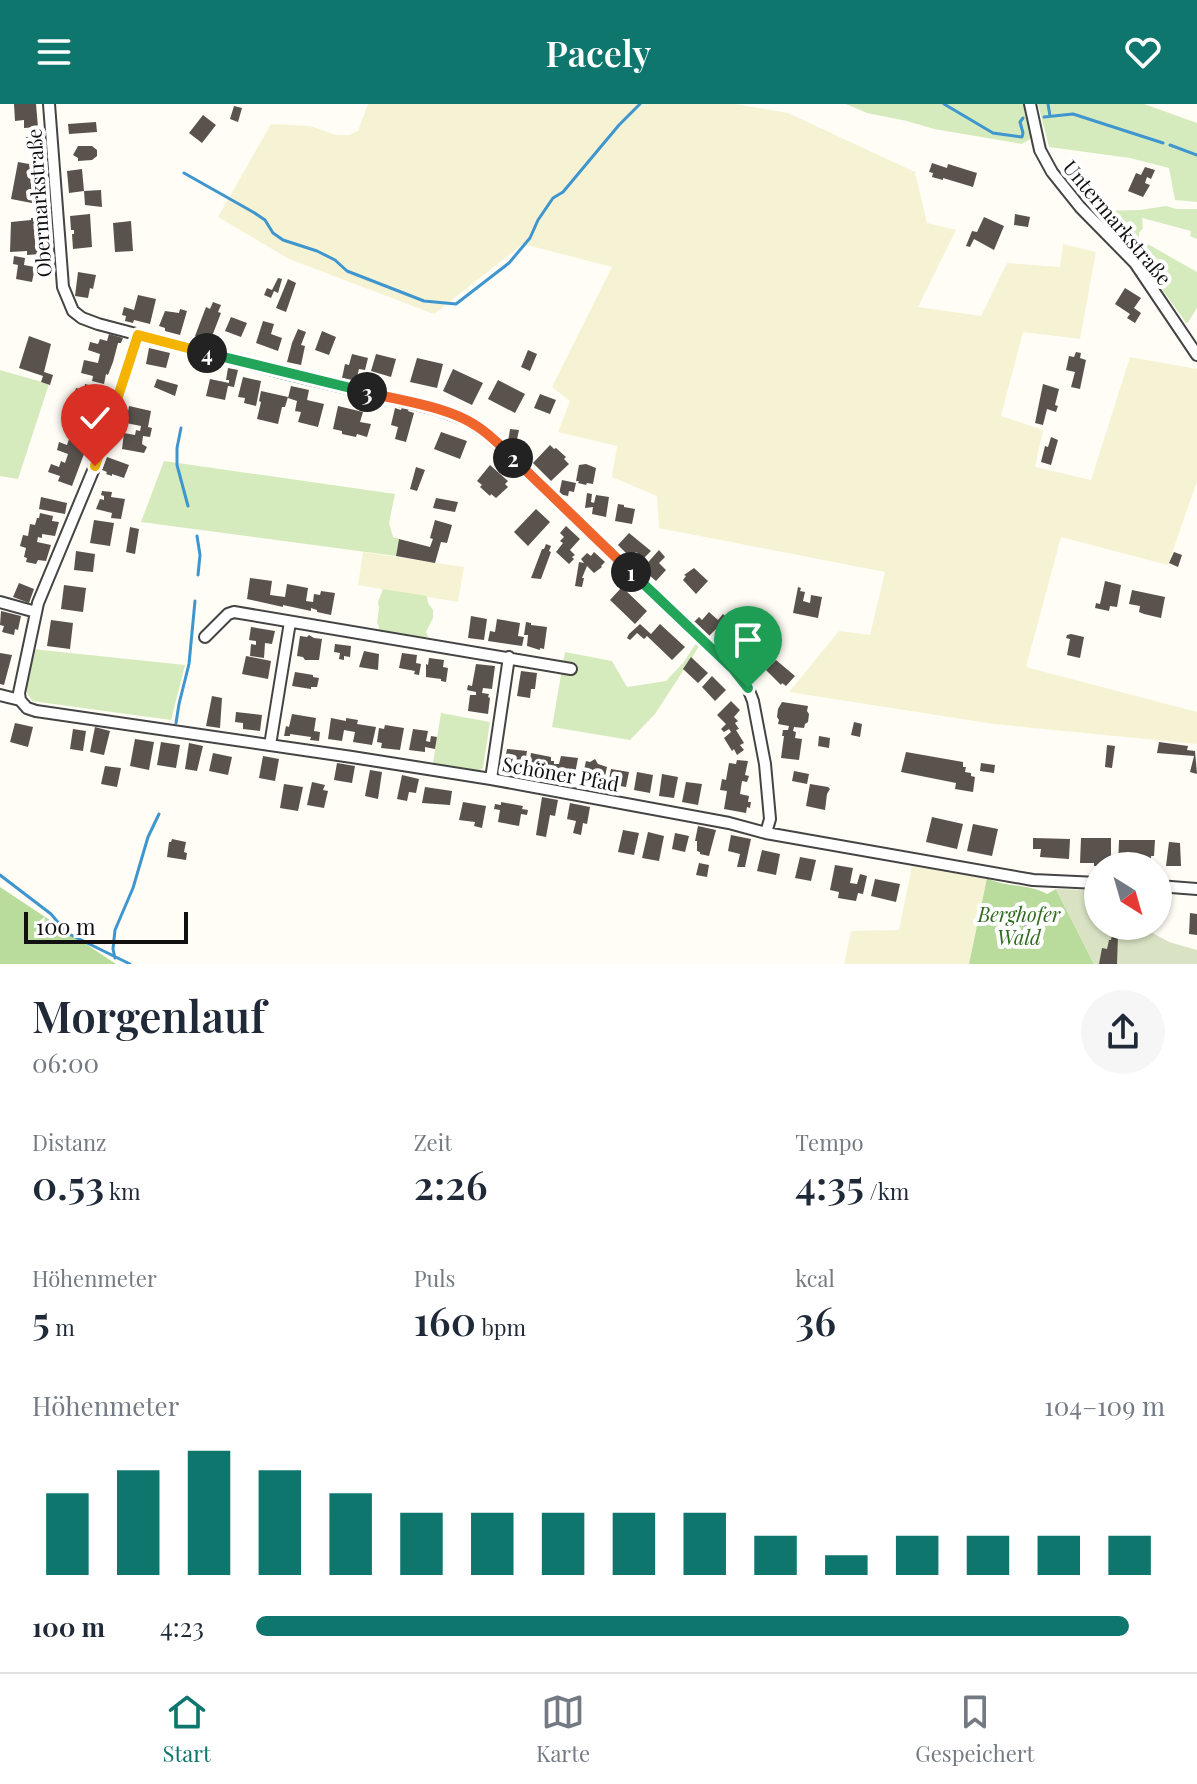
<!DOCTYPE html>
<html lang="de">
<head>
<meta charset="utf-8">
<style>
  :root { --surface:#fff; --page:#f6f6f7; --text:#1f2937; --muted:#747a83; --line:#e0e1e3; --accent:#0f766e }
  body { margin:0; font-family:"Playfair Display",serif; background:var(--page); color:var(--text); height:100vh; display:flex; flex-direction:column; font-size:30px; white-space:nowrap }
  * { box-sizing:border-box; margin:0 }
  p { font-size:26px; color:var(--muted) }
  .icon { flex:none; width:44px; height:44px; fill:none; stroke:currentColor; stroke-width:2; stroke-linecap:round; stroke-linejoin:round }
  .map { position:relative; height:860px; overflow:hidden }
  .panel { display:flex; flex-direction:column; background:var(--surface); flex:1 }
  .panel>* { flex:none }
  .needle { width:52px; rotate:143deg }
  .buttons { position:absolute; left:1084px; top:748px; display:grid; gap:16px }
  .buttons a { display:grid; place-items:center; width:88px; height:88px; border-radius:50%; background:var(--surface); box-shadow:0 2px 6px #0004; font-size:40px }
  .scale { position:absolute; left:24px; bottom:20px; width:164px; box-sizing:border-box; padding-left:8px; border:4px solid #111; border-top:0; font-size:22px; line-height:28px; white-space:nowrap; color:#111; -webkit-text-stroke:6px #fff; paint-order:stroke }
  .pin { position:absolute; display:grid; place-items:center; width:68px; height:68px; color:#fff; margin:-82px -34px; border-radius:50% 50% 50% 0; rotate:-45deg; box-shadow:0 0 8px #0007 }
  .pin .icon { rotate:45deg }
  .km { position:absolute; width:40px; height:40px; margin:-20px; border-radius:50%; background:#222; color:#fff; font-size:22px; line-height:40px; text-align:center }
  .round { display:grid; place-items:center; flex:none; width:84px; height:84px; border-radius:42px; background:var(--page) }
  .headline { display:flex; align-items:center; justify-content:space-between; height:136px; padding:0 32px }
  h1 { font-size:44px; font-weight:600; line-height:60px }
  .figures { display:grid; grid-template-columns:repeat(3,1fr); gap:12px; height:136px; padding:8px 32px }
  .figures div { display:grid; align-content:center }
  .figures b { font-size:40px; font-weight:600 }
  .figures small { font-size:22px; font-weight:400 }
  .figures p { font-size:22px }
  .chart { height:224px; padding:16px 32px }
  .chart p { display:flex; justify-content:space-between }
  .chart svg { width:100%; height:144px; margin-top:8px; stroke:var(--accent); stroke-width:6 }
  ul { padding:0 32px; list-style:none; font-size:26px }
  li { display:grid; grid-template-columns:128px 96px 1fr; align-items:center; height:60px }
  li i { height:20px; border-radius:10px; background:var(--accent) }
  header { display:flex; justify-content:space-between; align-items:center; height:104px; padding:0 32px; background:var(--accent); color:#fff; font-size:36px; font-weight:600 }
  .tabs { display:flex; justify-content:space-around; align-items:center; height:112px; border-top:2px solid var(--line); background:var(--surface); font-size:22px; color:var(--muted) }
  .tabs a { display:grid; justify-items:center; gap:4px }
  .tabs .active { color:var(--accent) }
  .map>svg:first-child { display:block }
  .farmland { fill:#f6f3d4 }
  .green { fill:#d5ebbd }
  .forest { fill:#b9dc9c }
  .cemetery { fill:#d9e3c4 }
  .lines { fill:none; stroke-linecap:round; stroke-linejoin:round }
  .stream { stroke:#3f96cf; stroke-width:3 }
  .building { fill:#5a524d }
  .minor-casing { stroke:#444; stroke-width:14 }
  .minor { stroke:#fff; stroke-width:10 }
  .split-1-casing { stroke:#fff; stroke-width:16 }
  .split-2-casing { stroke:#fff; stroke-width:16 }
  .split-3-casing { stroke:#fff; stroke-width:16 }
  .split-4-casing { stroke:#fff; stroke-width:16 }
  .split-5-casing { stroke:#fff; stroke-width:16 }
  .split-6-casing { stroke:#fff; stroke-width:16 }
  .split-1 { stroke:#22a559; stroke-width:10 }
  .split-2 { stroke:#f0652b; stroke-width:10 }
  .split-3 { stroke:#f0652b; stroke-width:10 }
  .split-4 { stroke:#22a559; stroke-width:10 }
  .split-5 { stroke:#f5b400; stroke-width:10 }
  .split-6 { stroke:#f5b400; stroke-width:10 }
  .labels { text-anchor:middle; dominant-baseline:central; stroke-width:8; stroke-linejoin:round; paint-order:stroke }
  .street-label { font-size:20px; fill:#111; stroke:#fff }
  .park-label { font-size:20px; font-style:italic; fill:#2f6b1f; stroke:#fff }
</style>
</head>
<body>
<header><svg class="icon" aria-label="menu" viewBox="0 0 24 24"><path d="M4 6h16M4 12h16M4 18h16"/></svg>Pacely<svg class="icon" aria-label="heart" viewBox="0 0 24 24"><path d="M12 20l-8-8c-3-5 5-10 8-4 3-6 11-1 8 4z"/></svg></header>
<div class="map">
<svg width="1197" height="860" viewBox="0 0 1197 860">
  <rect width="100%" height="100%" fill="#fffdf5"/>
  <path class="farmland" d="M368 0H735L788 9 915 68 927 119 956 126 918 203 981 212 1007 159 1060 163 1063 140 1096 148 1080 235 1023 228 1001 312 1043 326 1035 363 1091 376 1130 253 1197 265V377L1168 461 1061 433 1026 563 1197 608V640L994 620 789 588 839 527 870 531 885 468 659 424 657 392 612 373 617 342 558 328 570 297 552 283 612 163 523 140 434 210 289 155 218 113 271 20 310 22 336 31H349L358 27Z
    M363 448 464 463 458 498 358 481Z
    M912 762 987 774 969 860H844L851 827 899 826Z"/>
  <path class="green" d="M846 0H1025L1030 26V35L1022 40 934 25 907 17 867 9Z
    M1038 0H1144L1197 19V98L1175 96 1169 64 1130 54 1049 43Z
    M1166 102 1177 105H1197V135L1190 132 1191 127 1142 114 1143 124 1139 129V135L1197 168V204L1187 220 1132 144 1095 107 1140 106Z
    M0 266 49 280 18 375 0 372Z
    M164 357 395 390 389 419 393 433 399 435 396 452 141 418Z
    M383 485 427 492 428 499 433 506V514L426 528 428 533 425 534 419 533 418 536 378 530 379 522 377 519 379 504 378 498Z
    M697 538 700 541 655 610 630 636 552 623 565 548 612 557 627 583 666 577 683 559Z
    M32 545 185 561 171 616 32 597 26 587Z
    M441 609 490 618 483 664 478 667 433 659Z"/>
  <path class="forest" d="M987 774C1006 784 1028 779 1047 790L1056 785 1094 860H969Z
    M0 783 116 860H0Z"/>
  <path class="cemetery" d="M1056 785 1098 786V822H1140L1169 838 1197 846V860H1094Z"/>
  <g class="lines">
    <path class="stream" d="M944 0 993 29 1022 33 1023 29 1020 18 1023 14
      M1048 0 1050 12
      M1044 13 1073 10 1163 39
      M1170 41 1197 51
      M184 69 253 108 265 116 273 129 283 136 317 147 335 156 347 167 424 197 456 200 509 159 530 134 538 116 553 94 563 88 619 21 640 0
      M181 324 177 344V361L188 402
      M197 432 200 451 198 471
      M176 619 179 600 189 560 195 497
      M0 771 51 810 67 829 130 860
      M115 854 113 845 115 826 133 784 148 733 159 710"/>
  </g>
  <path class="building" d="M14 0H36L38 23 24 24V16L15 17Z
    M234 2 242 4 238 18 230 15Z
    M203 11 216 21 202 39 189 29Z
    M96 18 97 28 69 30 68 20Z
    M39 32 40 44 27 45 26 33Z
    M78 42H92L97 46V52L92 56 78 57V54L73 51Z
    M18 58 40 62 37 79H35L34 82 41 83 37 100 11 95Z
    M932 59 947 64 948 60 977 69 973 83 943 74V76L932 73 933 69 929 68Z
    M1145 63 1155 66 1151 75 1147 73 1145 79 1150 81 1143 93 1128 87 1136 69 1141 71Z
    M82 65 84 87 69 89 67 67Z
    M101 86 102 103 85 101 84 87Z
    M90 110 92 143 73 145 72 130H74V126H71L70 112Z
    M1015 110 1030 113 1028 123 1014 121Z
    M984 113 1004 122 994 146 974 135 970 143 966 142 972 127 977 128Z
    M31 114H36V116L42 118 43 140 40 142V150L27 151V147L10 148 11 118 31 116Z
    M131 117 133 147 115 148 113 119Z
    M14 152 25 154 24 161 35 163 32 178 16 175 18 161 13 160Z
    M78 168 96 171 93 185 90 184 88 194 75 192Z
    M278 174 282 175 278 189 274 187 271 194 264 191 267 184 272 186Z
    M288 175 296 179 286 208 276 204Z
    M1125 184 1141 194 1134 204 1141 209 1135 219 1127 214 1130 210 1115 200Z
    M138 191 156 195 150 220 134 216 133 219 125 217 126 212 122 211 124 203 134 206Z
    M213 198 221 201 218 208 221 209 209 240 198 236 199 233 195 232 206 203 210 205Z
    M180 205 187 207 180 231 165 227V224L159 222 165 207 179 209Z
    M231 213 247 219 241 233 225 227Z
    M263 217 274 220 271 230 282 234 278 247 256 239Z
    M298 225 306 228 301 241 305 242 301 261 287 258 292 239Z
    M322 227 336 233 329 251 315 246Z
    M109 230 123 234 121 239H118L113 258 108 271 106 270 104 280 92 277 93 272 81 269 84 256 98 259 100 250 88 246 90 238 98 240 100 235 107 237Z
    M29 232 51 240 44 268 53 271 50 281 41 278 43 272 19 264Z
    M149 244 170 249 166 264 146 260Z
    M528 246 537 250 530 267 521 263Z
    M1076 248 1081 249 1080 254 1086 256 1080 285 1071 283 1075 268 1066 266 1069 252 1074 253Z
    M352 250 368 254 365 266 359 265 356 277 342 274 345 260 349 261Z
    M376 250 396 255 391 273 371 267Z
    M417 254 443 260 437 284 410 278Z
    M228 264 238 266 234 283 228 282 225 296 206 292 210 275 229 279V276H226Z
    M453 265 483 279 472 301 443 287Z
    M243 273 261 277 256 302 244 299 245 294 238 293Z
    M157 275 178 281 175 292 154 283Z
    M498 276 525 290 515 309 488 295Z
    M85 280 103 285 101 293H99L96 303 85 300 86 295 74 292 76 284 84 286Z
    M1043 280 1059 285 1055 301 1058 302 1056 308 1047 305 1043 321 1035 319Z
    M291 282 309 286 307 296 324 300 318 323 298 318 301 308 295 307 297 297 288 294Z
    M261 287 288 293 285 303H282L278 320 257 315 261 298 259 297Z
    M540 290 556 296 550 310 534 304Z
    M129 302 151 307 148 323 152 324 150 333 143 332 142 340 147 343 144 349 122 345 124 329 135 331 136 326 140 327 141 322 126 319Z
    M338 302 363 308 360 318 371 320 367 333 357 330 356 333 342 330V327L333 325Z
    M402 303 409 304 408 307 414 309 406 338 395 335 398 323 391 321 395 304 401 306Z
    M89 308 101 313 95 329 98 330 94 338 84 334 87 327 76 323 80 312 86 314Z
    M510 325 519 326 516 340 508 338Z
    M441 328 467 337 460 355 434 345Z
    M77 333 86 336 84 341 87 342 72 382 58 377 60 372 48 368 51 360 59 363 61 357 65 359 68 350 57 346 59 338 67 341 69 335 76 338Z
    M1051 333 1058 336 1051 361 1041 358 1045 342 1048 343Z
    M550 341 554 345 556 344 566 353 564 355 569 360 551 377 533 359Z
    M107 353 129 361 124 374 112 370V372L106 370 107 368 102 366Z
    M586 360 596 364 593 380 587 379 586 381 578 379 579 377H576L579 361Z
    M490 361 508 377 505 380 508 383 496 394 491 390 490 392 480 383 482 381 477 377Z
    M416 363 425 366 417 387 410 385Z
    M562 376 576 379 574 388 569 387 568 392 559 390Z
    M102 387 112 388 111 393 125 395 121 415 111 414 112 409 96 405 100 395 104 396V392L101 391Z
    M587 389 592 390 591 398 594 399 596 391 609 393 606 413 592 410 593 403 585 404Z
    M41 393 67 399 65 410 39 405Z
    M436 394 458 398 455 408 433 404Z
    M618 400 624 401V403L635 405 632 420 615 417Z
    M536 405 550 418 528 442 514 428Z
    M40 409 53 412 52 417 59 418 55 432 42 430V434L38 433 37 438 51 441 46 457 38 456 36 460 26 458 27 454 24 453 26 444 20 442 23 431 28 432 30 420 35 421 37 414H39Z
    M94 416 114 419 110 442 90 439Z
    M435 416 452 421 447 439 441 438 435 459 396 452 399 435 430 443 433 435 430 434Z
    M566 422 580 435 570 446 575 451 572 453 574 455 569 460 556 448 563 439 560 437 564 433 560 429Z
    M130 423 139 425 135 450 126 448Z
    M629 429 651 447 643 455 636 448 631 454 618 441Z
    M546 440 551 442 549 447 551 448 541 475 531 474 542 445H544Z
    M659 446 665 453 659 459 666 466 656 477 642 465Z
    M76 447 95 450 93 468 74 466Z
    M594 448 605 458 601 462 602 463 594 469 587 462 582 474H584L582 483 575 482 579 458 584 459 581 455 587 449 591 452Z
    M1174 448 1182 451 1178 463 1169 459Z
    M694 464 708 477 696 490 683 476 686 472 684 471Z
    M250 474 272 477 270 491 285 493 287 480 308 484 306 497 313 498 314 490 320 491 321 487 335 489 331 511 317 508V506L311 504V507L283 501V503L247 495Z
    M1105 477 1121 481 1117 503 1110 502 1109 507 1095 504 1096 499 1100 500Z
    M19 479 34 485 29 499 13 493Z
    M64 481 86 484 83 508 61 505Z
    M622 483 647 507 635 520 610 496Z
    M798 483 801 484 800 487 805 488 803 497 810 499 811 491 822 493 818 514 793 509Z
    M1132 486 1165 493 1161 514 1144 510 1139 508 1140 502 1129 500Z
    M1 507 21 512 18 526 15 525 14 531 2 528 4 522 0 521Z
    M709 508 718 516 723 510 731 518 721 528 717 524 709 532 694 518 699 513 702 516Z
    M471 512 487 515 484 536 468 534Z
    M497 515 520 519 518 532 524 533 522 542 488 537 490 527 495 528Z
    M51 516 73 519 70 545 47 542Z
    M526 518 531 519V521L547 523 544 545 540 544V546L527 542 528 531H524Z
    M640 520 651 530 660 520 685 543 672 556 647 532 644 535 637 529 630 536 627 534 629 530Z
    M735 520 742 527 739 531 751 542 739 554 727 543 735 534 728 527Z
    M251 523 275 527 272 540 265 539 264 554 250 552 251 540 256 541V537L249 536Z
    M1071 530 1084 533 1080 554 1067 551 1070 535 1066 534 1067 531Z
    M309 531 314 534 322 535 319 556H305L303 553 297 552 300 532 307 533Z
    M335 540 351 542 350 553 344 552V556L339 555 340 549 334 548Z
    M364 547 379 550 378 566 359 563Z
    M0 549 12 551 4 581 0 580Z
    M402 549 417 551 416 559 421 560 419 571 414 570 415 567 399 564Z
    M246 552 271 557 268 575 242 570Z
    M691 553 708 569 698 579 683 565Z
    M429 554 444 556 443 563 448 564 446 578 441 577V575L426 573V560L428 561Z
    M776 556 795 572 786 582 782 579 781 581 766 566Z
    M476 560 495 562 492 585 483 584 482 589 489 590 488 593 490 594 488 610 468 607 470 591H476V588L467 586 468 581 472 582Z
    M521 567 537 569 535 585H531L530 594 517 592Z
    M295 568 313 571V573L319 574 317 583H311V585L292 582Z
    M712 572 726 586 715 597 702 583Z
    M212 592 222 594 220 624 206 622Z
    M731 597 740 606 734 613 738 617 735 619 739 625 736 626 744 639 740 641 744 646 737 651 734 645 732 647 724 634 731 628 729 625 724 628 721 625 726 620 717 611Z
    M782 598 808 602 807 607 809 610 808 618 805 620 804 624 794 623 793 627 796 628 795 634 802 635 799 656 781 654 784 632H782L783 626H788L789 622 778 620 779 616 777 613 778 605Z
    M236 608 262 611 260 627 243 625V619L235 618Z
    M292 610 316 614 314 627 320 628 319 637 310 636 311 633 290 630V632H284L286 622 289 623Z
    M331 614 346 617V614L358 616 357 620 376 623 372 641 353 638 355 628 344 626 342 637 328 635Z
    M854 618 862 620 860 633 851 631Z
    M15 619 33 623 28 643 10 638Z
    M385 621 404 624 400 646 381 644 382 639 377 638 379 624 384 625Z
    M95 623 110 627 104 651 90 648Z
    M73 625 86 627 83 647 70 645Z
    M413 625 428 627 426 637 430 638 431 632 437 633 435 645 425 643V648L409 646Z
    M819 632 830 634 829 644 818 642Z
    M135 635 154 638 149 666 130 662Z
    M161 638 180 641 176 664 157 661Z
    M1159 638 1188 642 1187 646 1195 647 1197 670 1190 668 1194 652 1157 649Z
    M189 639 203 642 197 667 185 665Z
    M1107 641 1115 642 1112 664 1105 663Z
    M507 645 527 647 525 659 521 658 519 668 503 666Z
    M906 648 963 658V663H966L965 668 971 669V672L975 673 973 688 955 685 956 679 901 668Z
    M213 649 232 653 228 671 209 667Z
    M531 649 551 653V657H554V660H559L561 652 578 654 574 675 528 667Z
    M263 652 279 655 275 677 259 674Z
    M595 655 598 660 607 663 604 677 601 676 600 679 582 675 586 657 590 658Z
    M737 656 748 657 745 671 749 672 747 678 742 677 740 690 749 692 748 698H751L750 704 747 703 746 709 724 705 727 687 720 686 722 675 726 676 729 659 736 660Z
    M337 659 355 662 352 679 334 676Z
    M981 659 995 661 994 669 980 667Z
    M105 662 121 664 117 683 101 680Z
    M611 665 629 668 626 683 608 680Z
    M370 666 382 668 378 695 365 692Z
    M794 667 809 670 807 680 792 677Z
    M637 668 653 671 650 689 634 686Z
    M662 670 678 673 674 694 659 692Z
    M402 671 419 675 416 689 409 688 407 697 397 695Z
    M312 678 325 681 323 686 328 687 324 704 307 701Z
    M686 678 702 680 698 701 682 698Z
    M284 680 303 683 298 707 280 704Z
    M810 680 828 683 830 685 827 690 825 706 806 702Z
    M425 683 452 687 450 701 422 699Z
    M542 693 558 696 555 712 550 711 546 733 536 731Z
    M463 698 486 702 482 724 474 722 475 718 459 716Z
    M501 698 523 702 522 705 528 706 527 711 521 710 519 722 498 718 500 706 494 705 495 700 501 701Z
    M570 699 590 703 587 720 583 719 581 731 573 729 576 717 567 715Z
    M932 713 963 720 957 745 926 738Z
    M973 720 998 725 992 752 967 747Z
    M698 722 716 726 709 752 700 750V748L697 747V737H695Z
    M623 726 639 729 634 751 618 748Z
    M648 728 664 732 659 757 642 754Z
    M675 729 689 732 685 748 672 745Z
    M731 731 751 735 745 763H737L740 750 728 747Z
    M1033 734 1070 735 1069 755 1040 753 1041 745H1033Z
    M1081 734H1111V762H1094V759H1080Z
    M172 735 186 738 184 748 187 749 186 756 167 753 169 738H171Z
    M1119 736H1155L1154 752H1151V761L1118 762Z
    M1169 738 1180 739 1181 762H1166Z
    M762 746 780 750 776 771 757 767Z
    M800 753 816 756 811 777 795 774Z
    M699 759 709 761 707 773 696 771Z
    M835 761 853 764 850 779 857 780 860 770 867 772 863 790 858 789 856 797 838 794 839 788 830 786Z
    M875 775 900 780 896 798 871 792Z
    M1190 809 1197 810V831L1189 830Z
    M1031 811 1042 839 1032 844 1021 815Z
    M1112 830 1118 831 1117 860H1099L1102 844 1107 845 1109 836H1111Z"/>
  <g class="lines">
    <defs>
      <path id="minor" d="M49 0 63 183 73 207 82 214 98 220 284 269 436 305 466 316 486 329 733 565 748 584 753 597 765 660 770 715 766 729
        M1030 0 1040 46 1052 68 1080 103 1135 159 1197 251
        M0 498 36 508
        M205 533 228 510 234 508 571 565
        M0 591 20 596
        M20 596 27 604 36 607 352 653 491 675 729 719 766 729 1033 776 1098 779
        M20 596 19 589 38 499 95 362 138 231
        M270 641 290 518
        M491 675 509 553
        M1158 782 1197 785"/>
    </defs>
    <use href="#minor" class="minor-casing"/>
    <use href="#minor" class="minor"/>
  </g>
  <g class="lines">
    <defs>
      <path id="split-1" d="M631 468 733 565 748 584"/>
      <path id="split-2" d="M513 354 631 468"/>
      <path id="split-3" d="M367 288C400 297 446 302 475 321 490 330 501 342 513 354"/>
      <path id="split-4" d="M207 249 367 288"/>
      <path id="split-5" d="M109 320 138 231 207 249"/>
      <path id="split-6" d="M95 362 109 320"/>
    </defs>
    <use href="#split-1" class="split-1-casing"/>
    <use href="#split-2" class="split-2-casing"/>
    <use href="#split-3" class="split-3-casing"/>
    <use href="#split-4" class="split-4-casing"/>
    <use href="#split-5" class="split-5-casing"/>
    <use href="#split-6" class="split-6-casing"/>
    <use href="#split-1" class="split-1"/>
    <use href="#split-2" class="split-2"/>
    <use href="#split-3" class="split-3"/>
    <use href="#split-4" class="split-4"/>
    <use href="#split-5" class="split-5"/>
    <use href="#split-6" class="split-6"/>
  </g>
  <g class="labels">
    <g class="street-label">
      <text transform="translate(38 99) rotate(-94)">Obermarkstraße</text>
      <text transform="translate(1118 118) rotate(50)">Untermarkstraße</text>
      <text transform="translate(561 669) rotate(10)">Schöner Pfad</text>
    </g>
    <g class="park-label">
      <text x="1019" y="809">Berghofer<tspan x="1019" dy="23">Wald</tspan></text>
    </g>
  </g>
</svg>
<div class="buttons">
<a><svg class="needle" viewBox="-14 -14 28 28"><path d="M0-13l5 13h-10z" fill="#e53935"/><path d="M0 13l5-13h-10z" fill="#747a83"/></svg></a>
</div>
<div class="scale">100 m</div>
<div class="pin" style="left:748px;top:584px;background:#1e9e55"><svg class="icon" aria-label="arrive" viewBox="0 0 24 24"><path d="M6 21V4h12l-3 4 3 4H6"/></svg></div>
<div class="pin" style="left:95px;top:362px;background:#d93025"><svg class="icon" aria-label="check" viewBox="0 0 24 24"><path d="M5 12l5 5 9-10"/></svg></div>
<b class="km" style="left:631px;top:468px">1</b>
<b class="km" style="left:513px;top:354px">2</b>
<b class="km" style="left:367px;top:288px">3</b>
<b class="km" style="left:207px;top:249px">4</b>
</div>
<section class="panel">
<div class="headline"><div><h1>Morgenlauf</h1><p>06:00</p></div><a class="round"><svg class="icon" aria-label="share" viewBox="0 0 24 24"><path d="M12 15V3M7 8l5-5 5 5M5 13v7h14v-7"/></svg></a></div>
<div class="figures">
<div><p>Distanz</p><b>0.53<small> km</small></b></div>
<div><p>Zeit</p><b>2:26</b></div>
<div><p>Tempo</p><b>4:35<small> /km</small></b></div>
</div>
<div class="figures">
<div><p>Höhenmeter</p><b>5<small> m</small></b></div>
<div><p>Puls</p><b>160<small> bpm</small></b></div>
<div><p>kcal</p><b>36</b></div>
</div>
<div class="chart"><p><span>Höhenmeter</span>104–109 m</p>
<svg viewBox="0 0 160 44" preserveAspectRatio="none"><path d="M5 44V19M15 44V12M25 44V6M35 44V12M45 44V19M55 44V25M65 44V25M75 44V25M85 44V25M95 44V25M105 44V32M115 44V38M125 44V32M135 44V32M145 44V32M155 44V32"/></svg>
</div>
<ul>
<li><b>100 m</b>4:23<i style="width:96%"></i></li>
</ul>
</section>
<nav class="tabs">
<a class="active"><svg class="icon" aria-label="home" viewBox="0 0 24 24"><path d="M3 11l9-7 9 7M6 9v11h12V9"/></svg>Start</a>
<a><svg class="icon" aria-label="map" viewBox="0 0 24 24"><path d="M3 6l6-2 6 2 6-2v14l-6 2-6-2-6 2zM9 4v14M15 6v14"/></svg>Karte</a>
<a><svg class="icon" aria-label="saved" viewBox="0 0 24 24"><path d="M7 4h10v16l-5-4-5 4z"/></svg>Gespeichert</a>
</nav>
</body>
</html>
